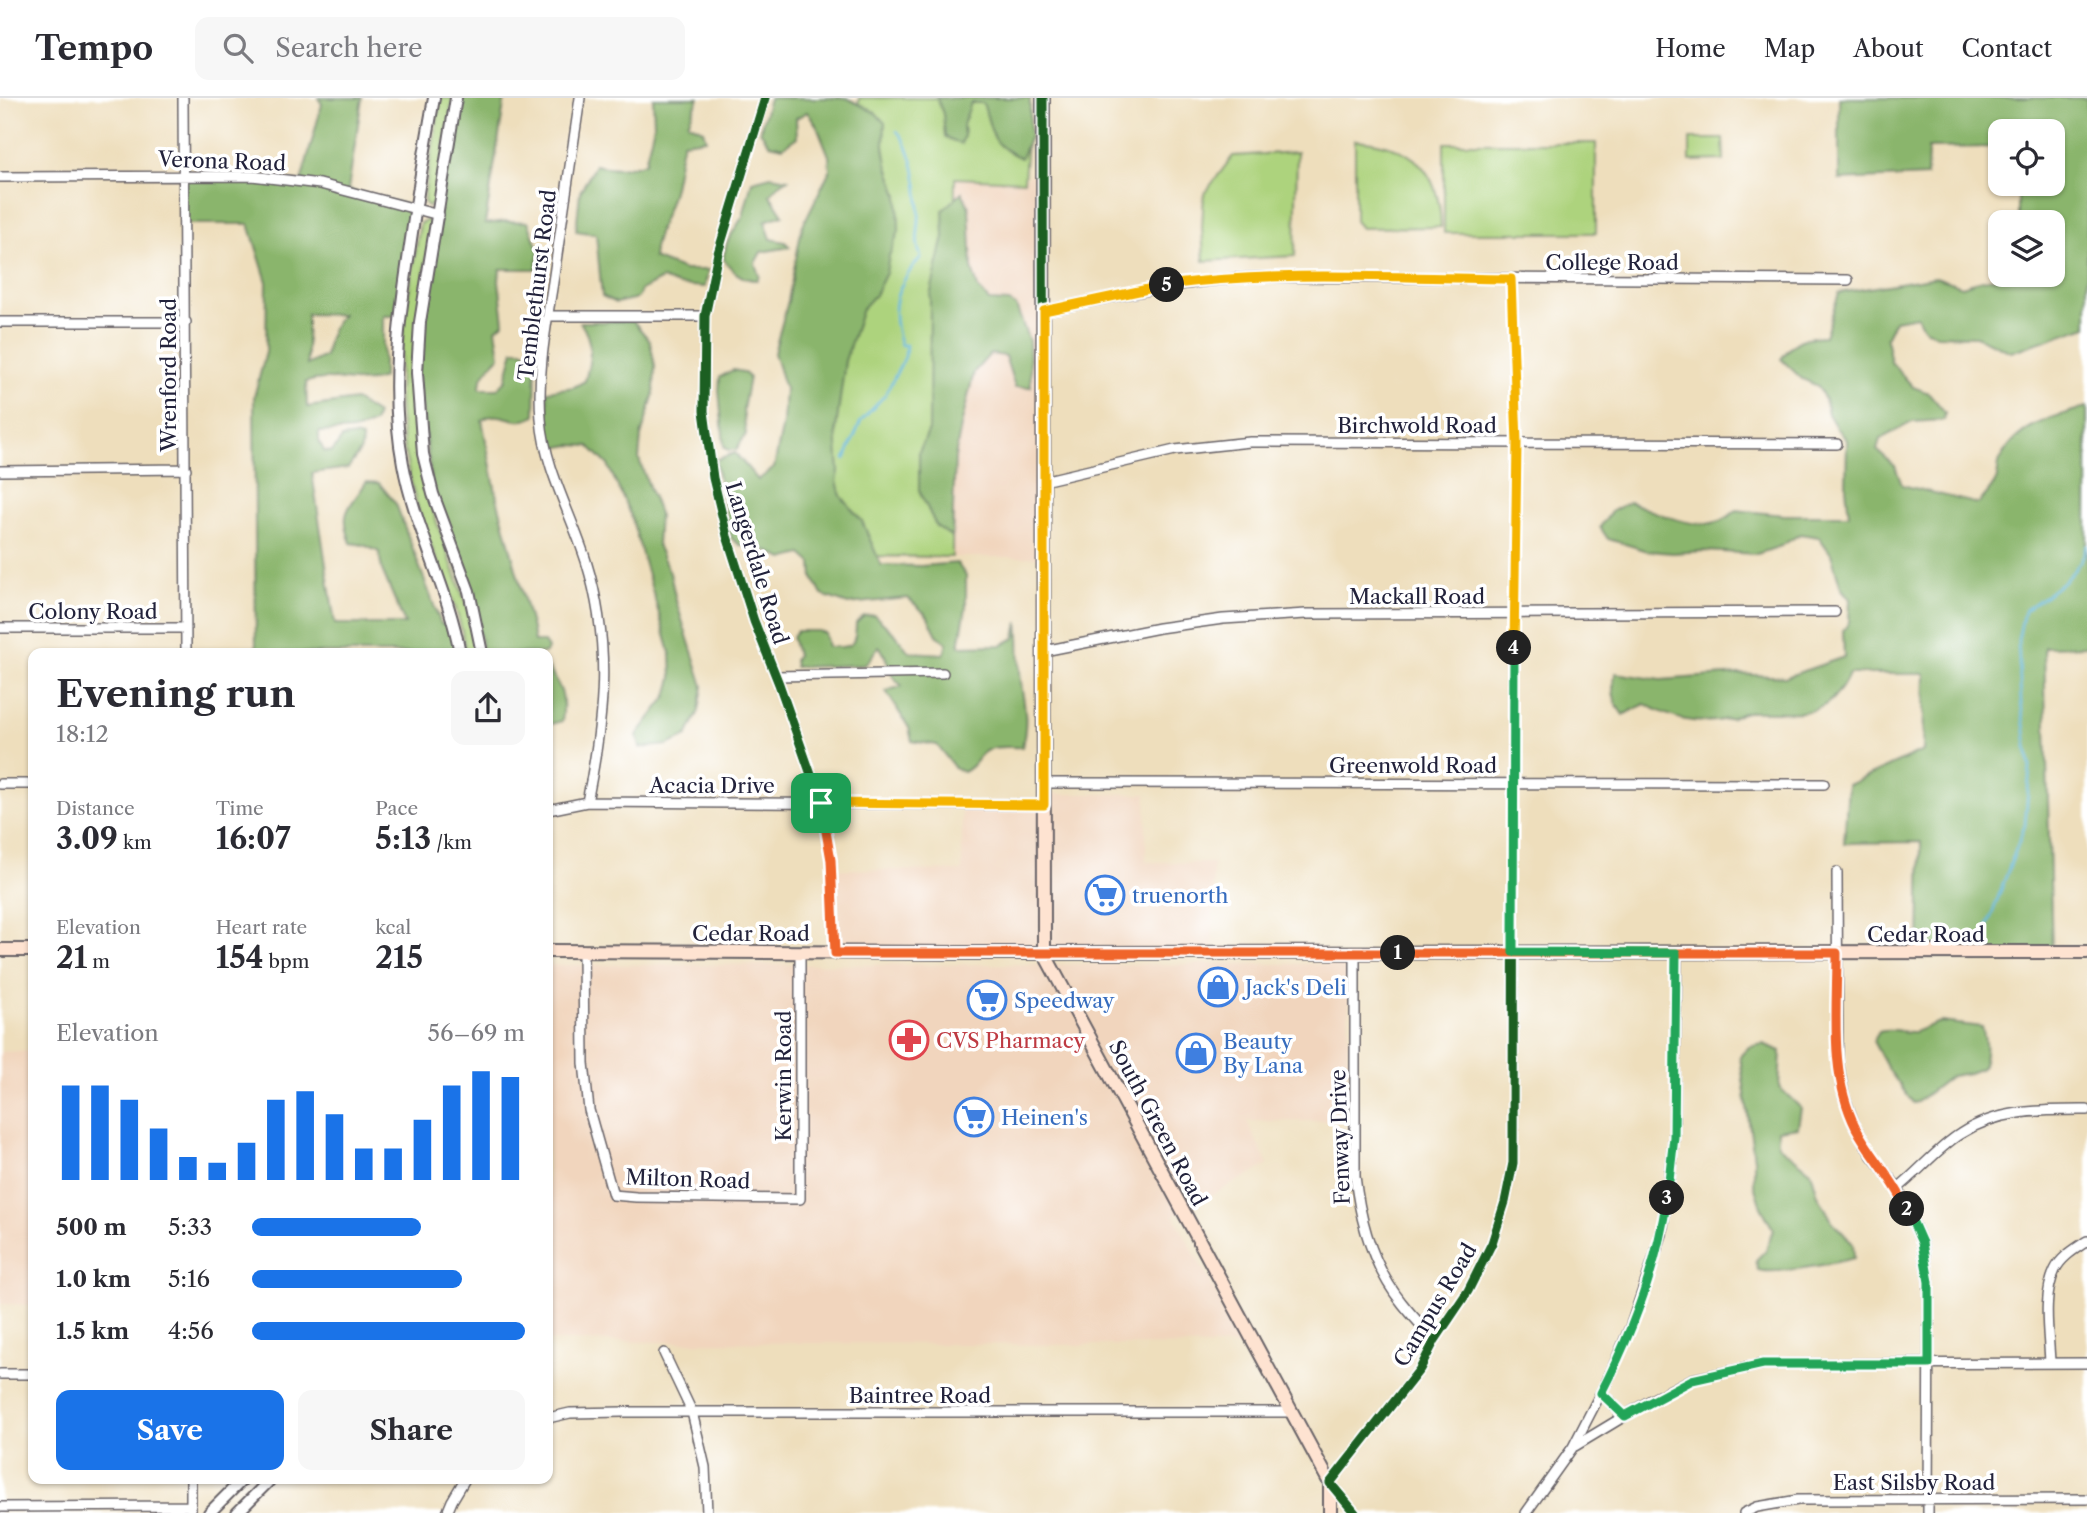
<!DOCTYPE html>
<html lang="en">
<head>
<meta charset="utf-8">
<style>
  :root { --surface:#fff; --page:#f7f7f7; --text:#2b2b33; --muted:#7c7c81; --line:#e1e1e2; --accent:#1a73e8 }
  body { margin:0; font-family:"Libre Caslon Text",serif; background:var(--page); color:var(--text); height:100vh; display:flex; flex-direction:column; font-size:26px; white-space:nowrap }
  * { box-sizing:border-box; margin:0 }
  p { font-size:23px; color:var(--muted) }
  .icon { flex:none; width:38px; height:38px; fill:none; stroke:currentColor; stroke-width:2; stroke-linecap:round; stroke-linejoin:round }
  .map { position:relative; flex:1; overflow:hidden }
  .panel { position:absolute; left:28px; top:550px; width:525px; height:836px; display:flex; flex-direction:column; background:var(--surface); border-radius:14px; box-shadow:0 2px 5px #0004 }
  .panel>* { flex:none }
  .fabs { position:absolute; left:1988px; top:21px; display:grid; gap:14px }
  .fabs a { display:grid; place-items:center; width:77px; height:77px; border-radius:14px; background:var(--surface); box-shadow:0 2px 5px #0004; font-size:35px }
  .pin { position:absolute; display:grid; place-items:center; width:60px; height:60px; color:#fff; margin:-30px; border-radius:14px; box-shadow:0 4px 10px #0006 }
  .km { position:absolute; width:35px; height:35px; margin:-18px; border-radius:50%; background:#222; color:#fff; font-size:19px; line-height:35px; text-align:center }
  .round { display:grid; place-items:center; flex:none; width:74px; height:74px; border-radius:14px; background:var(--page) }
  .overview { display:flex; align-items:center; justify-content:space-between; height:119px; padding:0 28px }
  h1 { font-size:38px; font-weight:700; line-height:52px }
  .metrics { display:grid; grid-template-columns:repeat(3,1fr); gap:10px; height:119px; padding:7px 28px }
  .metrics div { display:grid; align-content:center }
  .metrics b { font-size:30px; font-weight:700 }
  .metrics small { font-size:19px; font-weight:400 }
  .metrics p { font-size:19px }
  .chart { height:196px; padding:14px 28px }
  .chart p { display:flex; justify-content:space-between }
  .chart svg { width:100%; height:126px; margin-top:7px; stroke:var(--accent); stroke-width:6 }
  .button { display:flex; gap:14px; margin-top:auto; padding:14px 28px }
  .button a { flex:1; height:80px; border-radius:14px; background:var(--accent); color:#fff; font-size:28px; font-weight:700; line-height:80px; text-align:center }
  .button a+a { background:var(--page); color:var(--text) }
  ul { padding:0 28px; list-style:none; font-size:23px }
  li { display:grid; grid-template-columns:112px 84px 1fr; align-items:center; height:52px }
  li i { height:18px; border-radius:9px; background:var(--accent) }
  header { display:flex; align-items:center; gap:42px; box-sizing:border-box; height:98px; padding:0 35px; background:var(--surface); border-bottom:2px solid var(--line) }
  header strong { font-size:33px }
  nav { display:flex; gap:38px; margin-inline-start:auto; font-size:24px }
  .search { width:490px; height:63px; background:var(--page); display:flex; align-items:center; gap:18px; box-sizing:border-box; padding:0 24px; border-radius:14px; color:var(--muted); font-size:26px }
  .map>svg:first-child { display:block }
  .built { fill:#f1d5bd }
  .green { fill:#add37d; stroke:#687a5c; stroke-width:2 }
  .forest { fill:#8ab56c; stroke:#566c54; stroke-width:2; fill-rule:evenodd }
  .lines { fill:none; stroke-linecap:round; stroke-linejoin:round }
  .stream { stroke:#5fb6dc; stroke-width:2.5 }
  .minor-casing { stroke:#696468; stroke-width:12 }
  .tertiary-casing { stroke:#696468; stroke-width:14 }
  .secondary-casing { stroke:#696468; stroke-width:16 }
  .minor { stroke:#fff; stroke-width:9 }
  .tertiary { stroke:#fff; stroke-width:10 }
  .secondary { stroke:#fee3d1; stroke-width:12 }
  .cycleway-casing { stroke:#fff; stroke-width:13 }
  .cycleway { stroke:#1b5e20; stroke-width:9 }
  .split-1-casing { stroke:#fff; stroke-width:14 }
  .split-2-casing { stroke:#fff; stroke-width:14 }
  .split-3-casing { stroke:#fff; stroke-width:14 }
  .split-4-casing { stroke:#fff; stroke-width:14 }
  .split-5-casing { stroke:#fff; stroke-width:14 }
  .split-6-casing { stroke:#fff; stroke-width:14 }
  .split-1 { stroke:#f0652b; stroke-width:9 }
  .split-2 { stroke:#f0652b; stroke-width:9 }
  .split-3 { stroke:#22a559; stroke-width:9 }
  .split-4 { stroke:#22a559; stroke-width:9 }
  .split-5 { stroke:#f5b400; stroke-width:9 }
  .split-6 { stroke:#f5b400; stroke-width:9 }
  .labels { text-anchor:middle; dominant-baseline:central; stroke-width:7; stroke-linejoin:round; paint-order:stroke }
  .street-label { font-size:21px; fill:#22223b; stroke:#fff }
  .shop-label { font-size:21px; fill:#366cbe; stroke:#fff; text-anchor:start }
  .health-label { font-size:21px; fill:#be3a42; stroke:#fff; text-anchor:start }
</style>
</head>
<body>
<header>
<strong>Tempo</strong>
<div class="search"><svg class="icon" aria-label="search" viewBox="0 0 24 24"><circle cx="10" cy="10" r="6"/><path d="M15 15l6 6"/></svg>Search here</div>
<nav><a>Home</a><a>Map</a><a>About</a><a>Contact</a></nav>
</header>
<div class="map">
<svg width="2087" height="1415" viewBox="0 0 2087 1415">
  <rect width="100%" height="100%" fill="#fff"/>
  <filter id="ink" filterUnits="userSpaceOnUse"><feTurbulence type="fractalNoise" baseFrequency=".0143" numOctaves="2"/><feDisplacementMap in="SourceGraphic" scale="14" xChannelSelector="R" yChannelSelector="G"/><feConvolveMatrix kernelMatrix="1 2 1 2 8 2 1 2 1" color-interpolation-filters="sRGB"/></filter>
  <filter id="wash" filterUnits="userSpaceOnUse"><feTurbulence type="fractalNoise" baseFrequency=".00686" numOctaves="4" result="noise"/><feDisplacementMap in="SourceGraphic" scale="28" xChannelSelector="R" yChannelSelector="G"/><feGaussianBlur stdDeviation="1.57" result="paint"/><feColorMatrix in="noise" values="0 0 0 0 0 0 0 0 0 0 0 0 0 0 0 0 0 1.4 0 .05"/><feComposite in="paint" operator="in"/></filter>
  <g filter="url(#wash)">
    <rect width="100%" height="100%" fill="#eedebc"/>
    <path class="built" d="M1043 63V459H952L955 80 1023 83Z
      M1044 696H1146V764L1213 765V855H835L831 771 962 773V706L1044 707Z
      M1339 866 1345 869 1349 882 1347 1023H1247L1268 1067 1174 1117 1245 1248 548 1243V867Z
      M33 953V1207L0 1206V954Z"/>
    <path class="green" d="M441 0H453L436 104 428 109 424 104V98Z
      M859 0H1030L1024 83 955 80 952 459 849 458 828 416Z
      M1690 41H1723L1724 62 1690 63Z
      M1355 42C1412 46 1440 71 1441 129L1361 130 1355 123Z
      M1444 45H1596V135H1444Z
      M1297 54 1295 158 1204 163 1202 129 1204 96 1233 58Z
      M427 122 431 125 414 260V329L424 388 468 512 477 555H465C461 503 430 457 417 407 407 371 399 333 399 296 399 239 412 181 420 125Z"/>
    <path class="forest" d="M318 0H362L348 92 416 109 399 218H383V280C358 290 335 275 306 284L307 309 355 302 377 316 374 325 357 332 319 334V343L324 353 332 354 342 340 354 338 362 340 361 352 348 370 312 375 335 526H405L382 472 379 454 364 447 351 445C338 411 351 410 366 384L379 385 396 406 441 526H454L460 555H256L254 299 266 254 267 184 249 126H184V78L301 84 322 6ZM307 216 342 217C331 228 328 242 325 258L307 267Z
      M456 0H505L485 126 507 123 528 124 539 153 536 171H500L499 183 504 224 496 231 500 258C491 267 479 278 480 291H497L506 282 514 252H522L536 258 535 318C514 331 502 309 482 322L497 400 532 531 534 544H544L548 550 546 555H482L480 539 433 396 417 275Z
      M653 0H699L688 25 703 32 706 41 683 44C678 62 677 81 671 100 665 120 654 138 653 160L684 172H708L705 189 678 187 662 181 641 192 638 200 616 205 602 198 596 136 576 133 580 94 595 67C613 71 627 71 645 65L654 27Z
      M769 0H847L876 15 885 25 884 48 887 66 898 97 899 133 889 158 886 175 875 197 862 211 845 263 836 331 839 374 837 383 841 398 862 423 881 467 921 468 957 465 966 478V510L959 548 1002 547 1015 540 1018 524C1020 540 1019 556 1020 573 1022 605 1030 615 1022 649 1010 650 993 646 983 655 973 663 977 667 963 674L954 669 937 647 912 643 909 630 886 593 902 588C886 575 890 561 879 548L865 567 795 569 794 562 797 557 792 539 797 533H818L825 535 828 549C851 549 856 550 856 525L864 518 874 517 896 537 909 554 944 556 947 545 937 537 927 517 908 500 848 506 822 497 813 480 812 465 802 456 783 461 766 452 740 447 731 440 715 362 735 355 758 382 774 370 783 325 785 291 774 255 788 203 802 129 830 72 829 58 817 28 807 14 796 20 797 39 783 49 770 46 760 33Z
      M937 0H1030V39L1021 60C989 46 993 35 983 5H971L963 27 964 38 961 46 945 39 943 16Z
      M1839 0H2087V228L2011 254 1976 238 1937 237 1923 230 1917 218 1895 222 1886 240 1891 264 1913 289 1929 295 1945 314 1944 322 1912 324 1880 341 1877 352 1895 368 1902 387 1978 406C1984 399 1991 392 1995 384 1999 378 1997 369 2000 362 2017 327 2052 319 2087 309V548L2044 549 2052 855H1919L1921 744 1844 745 1848 687 1923 653 1925 576H1849C1825 628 1795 611 1748 614 1741 614 1735 620 1728 621 1696 628 1672 621 1645 606L1623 617C1613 604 1610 591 1616 575L1661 582 1739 576 1786 579 1844 559 1843 533 1849 524 1850 501 1841 490 1831 456 1819 439 1800 436 1781 448 1757 456 1704 453 1673 455 1648 453 1608 441 1600 429 1611 414 1629 404C1659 415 1710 442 1736 412L1784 417H1849L1846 390 1847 342 1837 331 1828 316 1825 302 1818 288 1802 281 1781 261C1795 242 1802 239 1825 238L1839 195 1936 179 1962 188C1992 177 2020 177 2053 177V124H2018V86H2053V33H2000V49L1928 50 1927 78 1839 82Z
      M771 78 788 81 775 90 770 97 783 117 765 123 771 141 785 144 790 149 761 154 755 165 759 178 757 182C741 182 732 173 723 160L727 144 743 118 752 83Z
      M962 94 969 109 972 170 978 190 989 203 1009 204 1016 208 1029 243 1031 289H1015L1005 258 990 256 974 274 961 328 955 359 952 439 936 428 919 392V354L929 332 930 198 944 139 943 112Z
      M633 223 650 243 655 268 654 295 641 338 639 361 659 416 657 447 670 475 676 503 703 588 699 613 687 638 668 647 640 650 637 637 667 598 672 580 671 558 631 418 608 367 589 348 570 347 550 351 547 293 574 289 585 283C591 261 594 244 580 224Z
      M733 272 743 274 749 279 743 312 746 336 736 352H728L724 348 719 292 720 279Z
      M548 569C561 591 566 596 562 623L548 627Z
      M1941 924 1982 929C1986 944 1987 955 1982 970L1969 975 1951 978 1917 1004 1913 1005 1888 971 1873 943 1879 933C1893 929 1901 935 1914 934 1922 932 1931 926 1941 924Z
      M1763 946 1781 953 1779 989 1801 1010 1798 1029 1778 1032V1047L1811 1073 1818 1097 1832 1123 1853 1146 1854 1160C1834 1165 1776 1177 1758 1172L1756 1162 1766 1152 1773 1131 1761 1109 1754 1087V1061L1740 958 1749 949Z"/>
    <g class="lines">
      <path class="stream" d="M845 361 861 323 885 297 905 259 906 247H901C888 209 896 188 921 159 915 143 918 138 919 122 920 96 915 52 897 33
        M1985 835 2025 727 2030 669 2021 605 2018 542 2024 513C2048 495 2078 479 2087 448"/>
    </g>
  </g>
  <g filter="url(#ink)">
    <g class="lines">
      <defs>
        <path id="minor" d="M183 0 186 555
          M580 0C571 61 562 123 553 184 546 229 537 275 541 321 545 371 571 415 586 463 612 546 604 620 587 704
          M765 0 718 155 705 218 704 313 713 380 727 438 754 523 779 586 821 705 831 762 835 855
          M0 79 252 78 320 86 439 117
          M1044 213C1116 198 1186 182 1260 179L1848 182
          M548 218H705
          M0 224H186
          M0 373 186 371
          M1043 383 1175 352 1250 344 1837 346
          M0 530H186
          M1044 553 1159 530 1223 521 1306 516 1835 514
          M776 578 943 575
          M1044 685 1824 686
          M0 686H33
          M548 712 587 704 1044 707
          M1837 774 1838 963 1844 998 1855 1028 1872 1058 1898 1090 1922 1145 1929 1184 1928 1415
          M583 852 584 965 589 1012 613 1097 636 1099 800 1101V855
          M1355 855V1078C1360 1123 1373 1169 1402 1205 1412 1218 1424 1230 1435 1242
          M1898 1090C1918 1074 1939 1049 1960 1036 1998 1011 2043 1012 2087 1012
          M664 1255 692 1314 705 1369 707 1415
          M2050 1265C2049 1236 2042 1199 2055 1172 2061 1159 2075 1151 2087 1143
          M0 1276H33
          M1601 1295 1625 1318
          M548 1320 570 1315 622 1314H1292
          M1575 1348 1653 1301 1692 1281 1764 1266 2087 1265
          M191 1381V1415
          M0 1409 191 1408
          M447 1415 452 1403 465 1381
          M1355 1415 1330 1385 1420 1271 1435 1242 1468 1193 1492 1145 1505 1104 1513 1065 1514 514 1517 345 1511 181
          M1526 1415 1573 1349 1609 1279 1631 1227 1662 1136 1674 1039 1677 855
          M1744 1415 1757 1409 1798 1402 2087 1401"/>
        <path id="tertiary" d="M434 0C425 49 417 99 410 148 399 221 389 292 403 366 415 431 448 489 460 555
          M456 0 420 224 417 275 423 356 433 396 469 493 482 555
          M209 1415 243 1381
          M237 1415 271 1381"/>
        <path id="secondary" d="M1043 0 1044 855 1330 1385V1415
          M0 852H33
          M548 853 965 855 2087 854"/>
      </defs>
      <use href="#minor" class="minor-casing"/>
      <use href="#tertiary" class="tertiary-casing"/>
      <use href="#secondary" class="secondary-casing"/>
      <use href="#minor" class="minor"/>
      <use href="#tertiary" class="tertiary"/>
      <use href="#secondary" class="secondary"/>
      <defs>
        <path id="cycleway" d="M765 0 718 155 705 218 704 313 713 380 727 438 754 523 779 586 821 705 831 762 835 855
          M1043 0 1044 707
          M1355 1415 1330 1385 1420 1271 1435 1242 1468 1193 1492 1145 1505 1104 1513 1065 1514 514 1517 345 1511 181"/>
      </defs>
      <use href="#cycleway" class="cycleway-casing"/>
      <use href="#cycleway" class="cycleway"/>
    </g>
  </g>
  <g class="lines" filter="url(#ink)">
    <defs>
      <path id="split-1" d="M821 705 831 762 835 855H1398"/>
      <path id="split-2" d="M1398 855H1837C1837 912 1829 977 1856 1030 1871 1059 1894 1081 1907 1111"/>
      <path id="split-3" d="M1667 1100C1657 1167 1632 1235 1601 1295L1625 1318 1692 1282 1763 1266H1929V1184L1922 1145 1907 1111"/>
      <path id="split-4" d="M1514 550 1513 854 1676 855 1674 1039 1667 1100"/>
      <path id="split-5" d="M1167 187C1281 172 1397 180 1511 181L1517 345 1514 550"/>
      <path id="split-6" d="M821 705 1044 707V213L1167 187"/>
    </defs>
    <use href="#split-1" class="split-1-casing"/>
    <use href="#split-2" class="split-2-casing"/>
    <use href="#split-3" class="split-3-casing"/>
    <use href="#split-4" class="split-4-casing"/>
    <use href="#split-5" class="split-5-casing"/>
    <use href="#split-6" class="split-6-casing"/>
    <use href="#split-1" class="split-1"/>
    <use href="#split-2" class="split-2"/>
    <use href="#split-3" class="split-3"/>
    <use href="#split-4" class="split-4"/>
    <use href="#split-5" class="split-5"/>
    <use href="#split-6" class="split-6"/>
  </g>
  <defs>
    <symbol id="supermarket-ring" viewBox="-11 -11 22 22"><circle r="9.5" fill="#fff" stroke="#3f7fe0" stroke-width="1.5"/><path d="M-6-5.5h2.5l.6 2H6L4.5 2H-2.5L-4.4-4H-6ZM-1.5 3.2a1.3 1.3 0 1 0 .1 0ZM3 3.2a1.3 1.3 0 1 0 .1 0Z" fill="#3f7fe0"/></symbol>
    <symbol id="shop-ring" viewBox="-11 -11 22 22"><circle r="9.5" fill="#fff" stroke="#3f7fe0" stroke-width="1.5"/><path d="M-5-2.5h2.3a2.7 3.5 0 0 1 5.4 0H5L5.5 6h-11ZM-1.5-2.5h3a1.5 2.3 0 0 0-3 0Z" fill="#3f7fe0"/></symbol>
    <symbol id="pharmacy-ring" viewBox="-11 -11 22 22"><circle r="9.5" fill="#fff" stroke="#e0444e" stroke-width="1.5"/><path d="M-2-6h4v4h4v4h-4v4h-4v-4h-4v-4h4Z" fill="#e0444e"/></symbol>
  </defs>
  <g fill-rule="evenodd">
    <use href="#supermarket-ring" x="1083" y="775" width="44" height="44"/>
    <use href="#shop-ring" x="1196" y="867" width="44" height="44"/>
    <use href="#supermarket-ring" x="965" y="880" width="44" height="44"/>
    <use href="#pharmacy-ring" x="887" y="920" width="44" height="44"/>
    <use href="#shop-ring" x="1174" y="933" width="44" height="44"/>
    <use href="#supermarket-ring" x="952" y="997" width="44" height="44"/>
  </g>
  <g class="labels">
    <g class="street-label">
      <text transform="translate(222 63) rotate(2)">Verona Road</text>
      <text x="1612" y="164">College Road</text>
      <text transform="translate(537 187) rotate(-83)">Temblethurst Road</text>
      <text transform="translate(168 277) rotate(-90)">Wrenford Road</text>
      <text x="1417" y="327">Birchwold Road</text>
      <text transform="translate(757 465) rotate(73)">Langerdale Road</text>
      <text x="1417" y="498">Mackall Road</text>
      <text x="93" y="513">Colony Road</text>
      <text x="1413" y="667">Greenwold Road</text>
      <text x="712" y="687">Acacia Drive</text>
      <text x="751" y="835">Cedar Road</text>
      <text x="1926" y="836">Cedar Road</text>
      <text transform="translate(783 978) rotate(-90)">Kerwin Road</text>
      <text transform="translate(1158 1025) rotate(62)">South Green Road</text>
      <text transform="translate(1340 1039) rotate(-92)">Fenway Drive</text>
      <text transform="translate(688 1081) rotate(2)">Milton Road</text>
      <text transform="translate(1435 1207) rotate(-59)">Campus Road</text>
      <text x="920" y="1297">Baintree Road</text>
      <text x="1914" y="1384">East Silsby Road</text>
    </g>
    <g class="shop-label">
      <text x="1132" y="797">truenorth</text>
      <text x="1245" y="889">Jack's Deli</text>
      <text x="1014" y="902">Speedway</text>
      <text x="1223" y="943">Beauty<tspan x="1223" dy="24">By Lana</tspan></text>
      <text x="1001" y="1019">Heinen's</text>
    </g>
    <g class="health-label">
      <text x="936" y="942">CVS Pharmacy</text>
    </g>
  </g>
</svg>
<div class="fabs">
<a><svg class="icon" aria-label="locate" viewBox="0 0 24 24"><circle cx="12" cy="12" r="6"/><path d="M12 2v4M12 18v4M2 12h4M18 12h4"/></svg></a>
<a><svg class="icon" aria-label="layers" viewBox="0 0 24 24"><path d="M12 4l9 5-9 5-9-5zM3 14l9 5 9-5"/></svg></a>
</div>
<div class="pin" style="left:821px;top:705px;background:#1e9e55"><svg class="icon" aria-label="arrive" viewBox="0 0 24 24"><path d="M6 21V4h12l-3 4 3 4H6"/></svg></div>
<b class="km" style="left:1398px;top:855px">1</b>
<b class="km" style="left:1907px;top:1111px">2</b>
<b class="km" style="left:1667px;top:1100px">3</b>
<b class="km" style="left:1514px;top:550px">4</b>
<b class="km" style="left:1167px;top:187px">5</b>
<section class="panel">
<div class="overview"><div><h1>Evening run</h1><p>18:12</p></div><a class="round"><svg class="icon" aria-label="share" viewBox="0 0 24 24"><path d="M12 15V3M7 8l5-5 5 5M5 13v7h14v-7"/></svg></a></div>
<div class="metrics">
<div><p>Distance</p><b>3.09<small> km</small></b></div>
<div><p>Time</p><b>16:07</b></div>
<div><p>Pace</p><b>5:13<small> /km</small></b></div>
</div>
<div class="metrics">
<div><p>Elevation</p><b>21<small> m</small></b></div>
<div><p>Heart rate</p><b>154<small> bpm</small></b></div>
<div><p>kcal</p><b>215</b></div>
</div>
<div class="chart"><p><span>Elevation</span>56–69 m</p>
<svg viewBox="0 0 160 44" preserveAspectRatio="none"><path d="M5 44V11M15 44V11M25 44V16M35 44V26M45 44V36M55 44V38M65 44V31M75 44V16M85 44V13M95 44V21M105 44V33M115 44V33M125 44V23M135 44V11M145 44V6M155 44V8"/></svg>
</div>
<ul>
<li><b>500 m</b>5:33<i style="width:62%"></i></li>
<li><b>1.0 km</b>5:16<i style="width:77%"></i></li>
<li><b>1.5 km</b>4:56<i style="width:100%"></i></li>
</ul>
<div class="button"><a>Save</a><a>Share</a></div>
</section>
</div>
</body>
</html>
